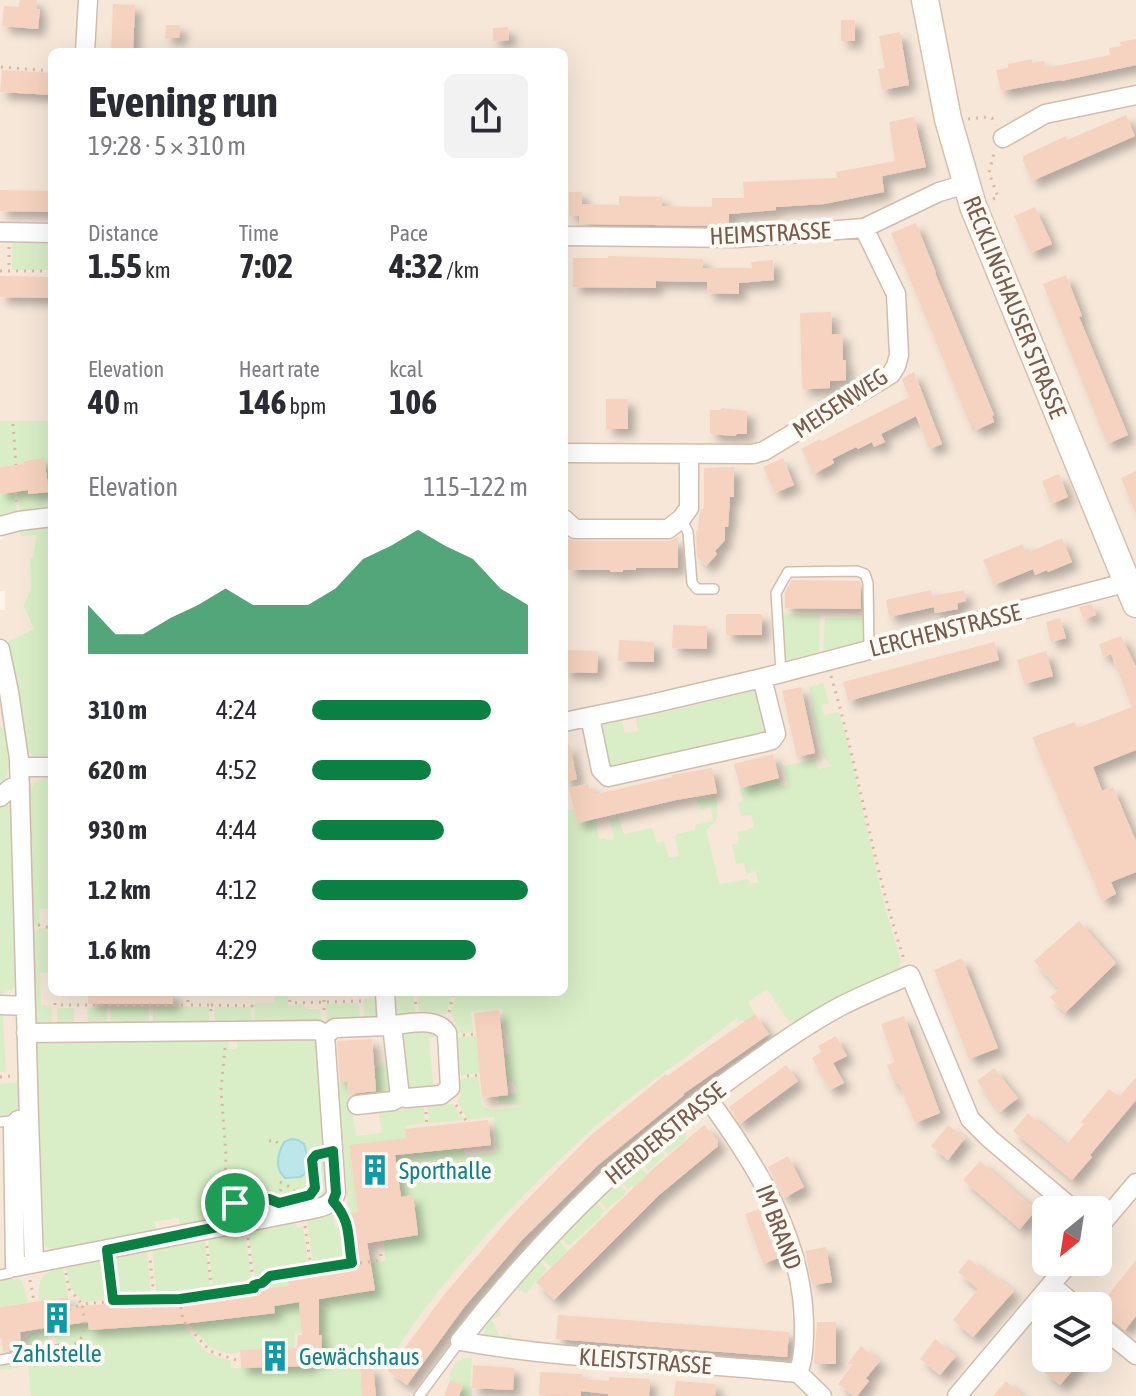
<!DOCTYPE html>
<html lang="en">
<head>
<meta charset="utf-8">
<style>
  :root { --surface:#fff; --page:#f2f2f3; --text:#2b2b33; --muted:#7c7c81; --accent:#0b8043 }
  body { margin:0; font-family:"Asap Condensed",sans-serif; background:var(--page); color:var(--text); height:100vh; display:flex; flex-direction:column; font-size:30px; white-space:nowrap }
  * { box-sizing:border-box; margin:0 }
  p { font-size:26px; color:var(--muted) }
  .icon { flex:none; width:44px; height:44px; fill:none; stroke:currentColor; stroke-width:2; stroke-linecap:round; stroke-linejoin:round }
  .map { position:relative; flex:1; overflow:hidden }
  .panel { position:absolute; left:48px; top:48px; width:520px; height:948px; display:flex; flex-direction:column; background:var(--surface); border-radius:12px; box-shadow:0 8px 32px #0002 }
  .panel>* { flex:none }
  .needle { width:52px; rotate:210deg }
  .tools { position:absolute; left:1032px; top:1196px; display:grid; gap:16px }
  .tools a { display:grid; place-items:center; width:80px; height:80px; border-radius:12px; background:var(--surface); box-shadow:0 8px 32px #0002; font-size:40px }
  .pin { position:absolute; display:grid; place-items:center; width:68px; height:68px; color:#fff; margin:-34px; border:4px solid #fff; border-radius:50%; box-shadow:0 2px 8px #0007 }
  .round { display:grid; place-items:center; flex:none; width:84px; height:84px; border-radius:12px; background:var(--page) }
  .head { display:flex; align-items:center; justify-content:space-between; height:136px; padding:0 40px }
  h1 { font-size:44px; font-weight:700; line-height:60px }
  .stats { display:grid; grid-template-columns:repeat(3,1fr); gap:12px; height:136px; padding:8px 40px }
  .stats div { display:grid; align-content:center }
  .stats b { font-size:34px; font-weight:700 }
  .stats small { font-size:22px; font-weight:400 }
  .stats p { font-size:22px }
  .chart { height:224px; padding:16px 40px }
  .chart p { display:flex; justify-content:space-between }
  .chart svg { width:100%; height:144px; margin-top:8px; fill:var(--accent); opacity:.7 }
  ul { padding:0 40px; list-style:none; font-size:26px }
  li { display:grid; grid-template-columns:128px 96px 1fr; align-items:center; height:60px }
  li i { height:20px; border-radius:10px; background:var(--accent) }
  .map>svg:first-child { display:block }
  .residential { fill:#f6e7d9; fill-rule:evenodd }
  .green { fill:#d9eec7; fill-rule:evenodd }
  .water { fill:#bde6ea; stroke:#a2d7dd; stroke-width:2 }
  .building { fill:#f6d3c0; filter:url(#shadow) }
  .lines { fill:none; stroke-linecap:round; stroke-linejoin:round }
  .service-casing { stroke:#d3bcae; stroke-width:12 }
  .minor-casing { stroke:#d3bcae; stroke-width:21 }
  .secondary-casing { stroke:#d8bfae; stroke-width:29 }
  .path { stroke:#dcb5a2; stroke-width:3; stroke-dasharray:2 6; stroke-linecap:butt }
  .service { stroke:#fff; stroke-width:9 }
  .minor { stroke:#fff; stroke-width:18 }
  .secondary { stroke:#fff; stroke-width:26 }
  .route-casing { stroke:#fff; stroke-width:16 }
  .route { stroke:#0b8043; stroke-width:10 }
  .labels { text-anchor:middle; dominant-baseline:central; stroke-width:8; stroke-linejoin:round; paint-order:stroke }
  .street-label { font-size:24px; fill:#7c5a4b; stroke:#fffaf3 }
  .culture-label { font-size:24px; fill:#0d838f; stroke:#fffaf3; text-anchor:start }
</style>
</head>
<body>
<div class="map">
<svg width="1136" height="1396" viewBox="0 0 1136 1396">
  <defs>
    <filter id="shadow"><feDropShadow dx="7" dy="7" stdDeviation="4" flood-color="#0004"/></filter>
  </defs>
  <rect width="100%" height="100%" fill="#fef6eb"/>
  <path class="residential" d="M0 0H1136V1396H362L360 1369 51 1396H0V610H5V591H0V540L4 538 0 535ZM52 52H564V992H52V761L5 643 34 630 23 606 31 589 30 559H33L36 534 52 525ZM55 1039H228L229 1049 237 1048 236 1039 316 1201 237 1218 234 1206 207 1211 180 1229 178 1218 155 1222 157 1234ZM1046 1210H1098V1262H1046ZM1046 1306H1098V1358H1046Z"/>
  <path class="green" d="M52 242V270H12V243Z
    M0 421H52V507L20 511 17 491 28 490 29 494 49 492 44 459 24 460V464L0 467Z
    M14 492 17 513 0 517V494Z
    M52 525V761L33 756 26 749 5 643 34 629 23 606 31 589 30 559 33 558 36 535 20 536V529Z
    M781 614 820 615 819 652 791 660 786 659 783 654Z
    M825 618H863V641L823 651Z
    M823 683 829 703 822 705 824 715 839 712 846 735 884 904 900 958 901 963 898 969 847 994 797 1023 794 1020 790 1023 767 989 748 1002 755 1014 744 1022 743 1020 740 1022 737 1018C690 1056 638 1088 592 1129 537 1179 484 1235 437 1293 418 1316 402 1342 384 1367L360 1369 362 1396H31L28 1366 0 1370V1366L55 1356 70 1352 71 1348 70 1344 57 1345 53 1327 87 1306 90 1330 174 1324 180 1321 206 1352 231 1361V1368L319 1365 315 1331 295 1333 294 1348 240 1350V1352L229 1354 211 1348 185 1320 183 1300 188 1299 192 1323 274 1313 271 1288 257 1290 256 1286 264 1285 271 1278 309 1272 310 1275 288 1279 292 1303 375 1290 371 1266 356 1267V1265L386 1260 383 1240 418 1234 413 1196 401 1197 349 1145 358 1212 353 1229 350 1227 337 1083 347 1082 350 1115 353 1114 356 1136 382 1133 378 1111 424 1107 425 1123 405 1126 407 1154 464 1148 465 1156 497 1152 494 1117 468 1120 457 1101 461 1094 460 1079 478 1077 482 1107 493 1110 521 1107V1105L499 1104 498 1096 516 1093V1086L514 1085 513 1082H506L504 1055 510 1054 508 1034 505 1033 502 1009 471 1012 473 1032 457 1033 454 1017 450 1014 457 992H564V811L574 809 577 823 595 819 599 839 606 838 607 841 614 839 610 819 618 816 624 834 652 828 657 843 664 841 669 858 679 856 675 838 677 834 695 830V825L713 821 711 807 701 810 697 800 716 796C718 814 721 819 706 830L719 884 748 879 750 884 758 882 756 871 746 874 744 863 736 864 732 845 739 843 737 832 754 828 751 815 741 816 738 803 743 801 740 788 779 778 780 786 788 785 784 766 815 759 818 769 832 766 824 758 811 708 813 707 809 687Z
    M757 690 768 735 607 770 599 726 622 721 625 733 638 731 636 719Z
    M0 726 6 732 8 764 7 775 0 787Z
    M52 777V907H48L47 909H39V921L41 925H31L28 849 31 844C29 836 29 826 29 817 28 798 26 778 52 777Z
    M6 803 12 806 17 987 0 994V807Z
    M39 928H52V972L40 973 41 1005 52 1006V1023L35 1022 32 935Z
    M275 992H288V1005L303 1004 307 1009H320L322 1021 255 1023 254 1003H275Z
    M453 992 446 1014H424V1011L419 1012 417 994Z
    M414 994 415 1016 394 1018V996Z
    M376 998 381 1018 364 1019 363 999Z
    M359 1003 360 1019 327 1021 326 1004Z
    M107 1007V1023H88L87 1008Z
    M111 1007H149V1023H111Z
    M153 1007H209V1023L153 1024Z
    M214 1007H251L252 1023H237L236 1019 228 1020V1023L215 1022Z
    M57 1008H74V1024H57Z
    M0 1015 3 1016 6 1072H0Z
    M432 1030 441 1036 429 1038 433 1083H446L442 1089 408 1092 401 1034 405 1032Z
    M476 1036 480 1073 460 1075 457 1037Z
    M228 1038 229 1049 237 1048 236 1038H315L317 1040 331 1184 325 1199 237 1218 234 1206 208 1211 209 1223 181 1229 178 1218 155 1222 157 1234C136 1238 66 1254 49 1248 44 1246 44 1244 41 1239L35 1039ZM286 1140 302 1142C307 1150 311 1167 303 1175 301 1177 292 1178 289 1178L277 1166 280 1149Z
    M383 1062 390 1066 392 1093 376 1094 375 1067H379L380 1063Z
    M20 1082 21 1110 17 1113 0 1115V1084Z
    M453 1104 464 1120 429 1123 427 1106Z
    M681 1129 687 1137 686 1139 668 1154 661 1146Z
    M659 1148 665 1155 649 1171 641 1162Z
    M638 1165 647 1174 634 1187 632 1185 628 1189 620 1181Z
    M618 1183 625 1191V1194L607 1209 599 1200Z
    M597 1203 604 1211 600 1215 601 1217 569 1246 561 1238Z
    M332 1212 335 1228 343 1227 348 1262 314 1267 306 1218Z
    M295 1221 297 1227H303L309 1267 268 1274 261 1281 255 1282 248 1230Z
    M238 1232 240 1239 246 1238 252 1284 213 1290 208 1238Z
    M205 1239 211 1291 157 1297 152 1250Z
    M559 1241 567 1251 551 1267 541 1259Z
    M147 1251 151 1296 115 1298 111 1259Z
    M106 1259 111 1298 84 1302 71 1289 66 1268Z
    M539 1261 547 1269 526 1293 515 1289Z
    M63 1268 68 1297 39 1301C39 1278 38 1274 63 1268Z
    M19 1278 23 1284 28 1302 0 1307V1281Z
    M499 1309 501 1315 492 1320 500 1337 510 1333 513 1340 492 1339 485 1336C481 1325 492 1317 499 1309Z
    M46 1329 50 1346 28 1349 26 1339 31 1332Z
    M465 1358H472L470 1386 472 1388 471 1396H459L463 1385 450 1380C449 1370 455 1362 465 1358Z"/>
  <path class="water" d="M291 1139 298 1140 304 1144C307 1154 312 1172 300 1177 298 1177 287 1178 285 1178 274 1168 277 1155 284 1142Z"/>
  <path class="building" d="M20 0H37L36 9H40L38 29 2 26 4 6 19 7Z
    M113 4 135 5 133 52H111Z
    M841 20H855V41H841Z
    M166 25H180L179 38H165Z
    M508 27 509 40 493 41V28Z
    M900 32 909 85 882 90 878 69 885 68 879 36Z
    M1136 39V65L1061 81V80L1001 91 996 70 1008 68V64L1032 59V63L1044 61 1046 68 1110 55 1109 48 1121 46 1120 42Z
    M2 70 52 73V95L0 92Z
    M1126 115 1135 136 1032 181 1023 161V156L1066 136 1067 140Z
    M914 117 926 167 882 176 884 192 824 204 776 207V210L729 214V226L579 224V216H569V192H582V204L619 205V196L662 197V206L712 207V198H744L743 182 837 178 836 172 895 161 889 122Z
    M0 190 52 191V212L0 211Z
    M1035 207 1052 244 1031 253 1014 216Z
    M916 223 936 273H935L994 415 992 416 994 422 976 430 973 424 970 425 891 233Z
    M608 256 703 259V268H752L751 262 773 260 774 280 739 283V294L707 293V282L656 281V288L573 287V258H608Z
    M1066 275 1082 316 1079 317 1128 435 1107 444 1043 284Z
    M0 276 52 277V298L0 297Z
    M831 312 832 334H842L843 360H846V380L830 381V388L802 389 800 313Z
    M914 372 942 444 929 449 916 416 881 434 885 442 874 447 872 442 858 449 856 447 832 459 834 463 814 474 801 449 820 439 822 441 909 397 902 380 904 377Z
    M606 399H628V429H606Z
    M722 408 747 411V434H737L735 436 710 434V410H720Z
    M44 458 49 492 28 494V490L0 494V467L24 464V461Z
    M783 458 794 485 775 493 763 467Z
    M734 467V497H730L728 527H725V540L715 551 717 554 706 566 697 557 696 532 698 530 699 515 701 509H704V468Z
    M1136 471V514L1121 478Z
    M1059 474 1068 497 1051 504 1042 481Z
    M678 537V568H636V570H623V572H610V570H568V539L575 541H668Z
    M1062 538 1072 562 1048 572 1047 570 1035 575 1033 569 994 585 983 560 1023 544 1026 553Z
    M792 580 860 581 861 609 785 608V592Z
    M931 590 932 596 964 590 966 601 957 603 958 609 935 613 934 607 889 617 886 600Z
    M1092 604 1096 615 1083 619 1079 607Z
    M726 614H762V635H726Z
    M1060 618 1066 638 1051 642 1046 622Z
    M673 625 707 626V649L672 648Z
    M1121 636 1136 667V750L1093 767 1102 791 1113 787 1136 841V872L1111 882 1116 894 1102 901 1032 737 1075 722 1077 728 1132 707 1111 654 1103 657 1099 644Z
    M619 640 654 642V662L618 661Z
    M994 642 999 660 848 701 843 682Z
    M564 650 598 651 597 673 564 672Z
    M1046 651 1053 676 1024 684 1017 660Z
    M801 687 815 753 797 757 782 691Z
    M569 744 577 779 564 782V745Z
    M773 754 779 778 740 788 734 764Z
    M712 768 717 793 676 800 577 823 569 788 588 784 590 789 595 788 596 794 672 777 671 775Z
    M1079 921 1116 963 1065 1013 1050 997 1059 989 1034 961Z
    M962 958 998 1048 969 1059 934 970Z
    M88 992H173V1004H88Z
    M499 1010 508 1095 482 1098 474 1013Z
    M755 1014 769 1034 683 1094 684 1095 598 1165 521 1241 465 1306 407 1385 388 1371 443 1296 512 1215 590 1136 666 1074 667 1076Z
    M904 1016 940 1113 915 1123 899 1083 894 1084 887 1065 895 1062 881 1024Z
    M836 1036 847 1056 833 1063 844 1083 830 1090 812 1058 821 1052 818 1046Z
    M372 1039 376 1091 356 1093 348 1096 347 1082H340L337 1041Z
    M786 1065 798 1081 740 1124 729 1107Z
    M994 1068 1018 1098 1000 1112 977 1081Z
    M1136 1077V1100L1090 1155 1092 1157 1072 1180 1013 1131 1028 1113 1066 1145 1084 1124 1081 1122 1109 1089 1119 1097Z
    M488 1120 491 1145 395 1155 401 1197 413 1195 418 1235 367 1243 375 1290 319 1299V1335H322L321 1360 310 1361 311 1366 241 1368 240 1350 297 1348 298 1335H302L299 1302 274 1306 275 1313 191 1323 89 1330 88 1322 44 1328 20 1332 21 1349 3 1352 2 1339H0V1307L68 1297 69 1307 154 1300 172 1301 289 1286 288 1279 359 1268 350 1213 358 1212 349 1145 406 1138 405 1129Z
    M704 1125 718 1141V1146L659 1195 554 1300 536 1282 655 1167Z
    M948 1125 965 1138 948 1160 931 1146Z
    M788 1156 804 1187 784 1198 768 1167Z
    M980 1161 1036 1210 1020 1229 963 1180Z
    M762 1208 781 1257 763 1264 745 1214Z
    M826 1247 832 1282 812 1285 805 1251Z
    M969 1259 989 1275 991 1273 1014 1291 973 1337 953 1320 978 1289 958 1272Z
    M1136 1260V1316L1125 1330 1098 1310V1308Z
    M558 1315 789 1332 787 1357 556 1339Z
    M817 1322H836V1364H814Z
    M935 1339 956 1356 940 1375 920 1359Z
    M861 1346 880 1361 866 1378 869 1381 857 1396H854L838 1384 853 1364H847Z
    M1055 1358H1083L1060 1385 1044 1372Z
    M473 1365 514 1368 513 1390 472 1388Z
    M373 1367 376 1396H362L360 1368Z
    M540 1372 582 1374 581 1379 609 1381V1377L650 1379 649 1396H608V1394L581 1391V1396L539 1395Z
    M450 1380 463 1385 459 1396H444Z
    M676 1381 716 1384 715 1396H674Z
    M1006 1381 1023 1396H993Z"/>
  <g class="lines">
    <defs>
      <path id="service" d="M681 519 688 532 692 583 697 589H714
        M781 673 776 593 788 572 857 571 865 574 868 583 869 649
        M0 1122 18 1120
        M0 1275 10 1273 15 1267
        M0 1360 63 1349
        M419 1396 460 1341"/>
      <path id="minor" d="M85 52 88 0
        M1003 138 1045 114 1136 95
        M0 232 52 233
        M564 236 737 238 864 228 939 192 966 184
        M564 453 753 454 764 451 891 374 896 366 899 355 896 294 864 228
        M564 519 575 529H668L681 519 689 508V454
        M0 526 19 521 52 517
        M0 649 9 692 19 759 29 1118
        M590 717 601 770 608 777 761 743 772 740 776 734 762 678
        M564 722 651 704 762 678 1136 580
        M19 767H52
        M0 797 11 788 20 785
        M385 992 387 1026 392 1025 400 1097
        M0 1005 25 1006
        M26 1033 318 1030 325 1035 335 1028 387 1026
        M706 1096C756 1164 803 1238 804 1325 804 1342 804 1358 798 1373
        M357 1105 393 1101 400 1097 407 1098 441 1095 450 1088 447 1033C436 1016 410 1024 392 1025
        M1098 1228 1136 1183
        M34 1263 29 1118 18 1120 13 1127 15 1267 303 1211C316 1208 332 1208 336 1193L325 1035
        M1051 1285 1076 1306
        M1098 1324 1136 1355
        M822 1396 798 1373C685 1361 572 1361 460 1341 524 1260 595 1183 677 1119 696 1103 716 1090 736 1075 770 1051 805 1025 843 1005 865 994 887 985 910 975L970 1119 990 1139 1074 1210
        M957 1396 1070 1262"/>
      <path id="secondary" d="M925 0 948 119 973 206 1136 604"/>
    </defs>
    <use href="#service" class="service-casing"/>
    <use href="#minor" class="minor-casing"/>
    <use href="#secondary" class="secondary-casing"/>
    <path class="path" d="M1 67 52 71
      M968 119 986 117 992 118 996 125
      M993 199 998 197 989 173 994 153
      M9 247V271
      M0 271H52
      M13 424 16 465
      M15 492 17 505
      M831 676C859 770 873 867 904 959
      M38 925 52 928
      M188 992V1005H211V1013
      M289 992 290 1003 361 1001
      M415 994 416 1006
      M324 1000V1015
      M55 1003V1005H188
      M211 1005 252 1006V1003
      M449 1012 454 992
      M463 1035 476 1034
      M225 1048 221 1090 226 1155 225 1174 228 1187 238 1209
      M467 1076 480 1075
      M0 1077 12 1076
      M456 1105 467 1122
      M426 1112 427 1126
      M269 1141 275 1140 279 1145
      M280 1182 290 1187 297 1194
      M313 1192 315 1182 312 1160 317 1155
      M276 1198 284 1184
      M235 1203 249 1198 271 1200
      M343 1213 349 1235 352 1268
      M305 1226 312 1275
      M248 1238 254 1290
      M207 1246 212 1296
      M352 1264 376 1261 381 1258 380 1241
      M109 1265 111 1303
      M66 1273 69 1289 82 1304 154 1298 150 1258
      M30 1280 34 1301
      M256 1285 262 1283 270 1276 352 1263
      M156 1298 180 1299 254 1288
      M180 1299 183 1321 210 1351 236 1360 241 1359
      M69 1310 82 1304C84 1320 89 1335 74 1345"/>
    <use href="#service" class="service"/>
    <use href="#minor" class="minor"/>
    <use href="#secondary" class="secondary"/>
  </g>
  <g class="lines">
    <defs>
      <path id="route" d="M333 1151 336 1193 333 1201C352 1223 347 1236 352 1263L270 1276 262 1283 254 1285V1288L180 1299 113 1300 107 1250 246 1221 235 1203 254 1198 269 1199 279 1203 310 1195 315 1188 312 1160 316 1155Z"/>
    </defs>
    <use href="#route" class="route-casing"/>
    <use href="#route" class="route"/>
  </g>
  <defs>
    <symbol id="building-bare" viewBox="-9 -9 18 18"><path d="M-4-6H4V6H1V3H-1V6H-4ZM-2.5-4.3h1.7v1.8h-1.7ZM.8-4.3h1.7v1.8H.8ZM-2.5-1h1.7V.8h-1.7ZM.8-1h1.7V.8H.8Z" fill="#0f9aa8" stroke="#fffaf3" stroke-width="2.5" paint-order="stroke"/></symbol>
  </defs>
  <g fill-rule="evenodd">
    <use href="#building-bare" x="353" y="1148" width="44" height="44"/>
    <use href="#building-bare" x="35" y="1296" width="44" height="44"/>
    <use href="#building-bare" x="253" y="1334" width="44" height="44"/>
  </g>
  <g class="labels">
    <g class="street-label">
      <text transform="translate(770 233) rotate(-3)">HEIMSTRASSE</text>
      <text transform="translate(1015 307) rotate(68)">RECKLINGHAUSER STRASSE</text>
      <text transform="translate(840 403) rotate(-33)">MEISENWEG</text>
      <text transform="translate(945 630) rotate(-14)">LERCHENSTRASSE</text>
      <text transform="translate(665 1133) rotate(-39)">HERDERSTRASSE</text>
      <text transform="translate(779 1227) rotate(69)">IM BRAND</text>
      <text transform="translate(645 1361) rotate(4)">KLEISTSTRASSE</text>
    </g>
    <g class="culture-label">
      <text x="399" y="1170">Sporthalle</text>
      <text x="57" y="1353" text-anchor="middle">Zahlstelle</text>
      <text x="299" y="1356">Gewächshaus</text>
    </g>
  </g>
</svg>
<div class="tools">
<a><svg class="needle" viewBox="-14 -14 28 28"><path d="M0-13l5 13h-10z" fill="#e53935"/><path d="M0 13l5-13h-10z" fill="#7c7c81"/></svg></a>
<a><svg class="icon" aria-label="layers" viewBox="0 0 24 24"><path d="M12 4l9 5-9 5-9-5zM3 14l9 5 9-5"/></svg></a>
</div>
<div class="pin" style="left:235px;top:1203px;background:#1e9e55"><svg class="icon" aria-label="arrive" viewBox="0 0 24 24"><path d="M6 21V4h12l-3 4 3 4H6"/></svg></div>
<section class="panel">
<div class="head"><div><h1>Evening run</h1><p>19:28 · 5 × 310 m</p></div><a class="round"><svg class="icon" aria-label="share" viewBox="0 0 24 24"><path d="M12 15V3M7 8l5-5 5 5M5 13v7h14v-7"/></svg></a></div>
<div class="stats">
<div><p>Distance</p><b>1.55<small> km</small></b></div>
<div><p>Time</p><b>7:02</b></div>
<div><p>Pace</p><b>4:32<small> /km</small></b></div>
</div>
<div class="stats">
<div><p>Elevation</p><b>40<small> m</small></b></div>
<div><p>Heart rate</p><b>146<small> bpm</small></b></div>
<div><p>kcal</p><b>106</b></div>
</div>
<div class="chart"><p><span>Elevation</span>115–122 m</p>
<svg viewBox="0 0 160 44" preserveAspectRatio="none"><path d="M0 44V29L10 38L20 38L30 33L40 29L50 24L60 29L70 29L80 29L90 24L100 15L110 11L120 6L130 11L140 15L150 24L160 29V44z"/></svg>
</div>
<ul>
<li><b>310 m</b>4:24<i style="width:83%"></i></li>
<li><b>620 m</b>4:52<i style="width:55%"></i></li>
<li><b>930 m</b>4:44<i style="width:61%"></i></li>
<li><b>1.2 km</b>4:12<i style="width:100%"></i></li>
<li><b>1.6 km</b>4:29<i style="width:76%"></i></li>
</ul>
</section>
</div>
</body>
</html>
